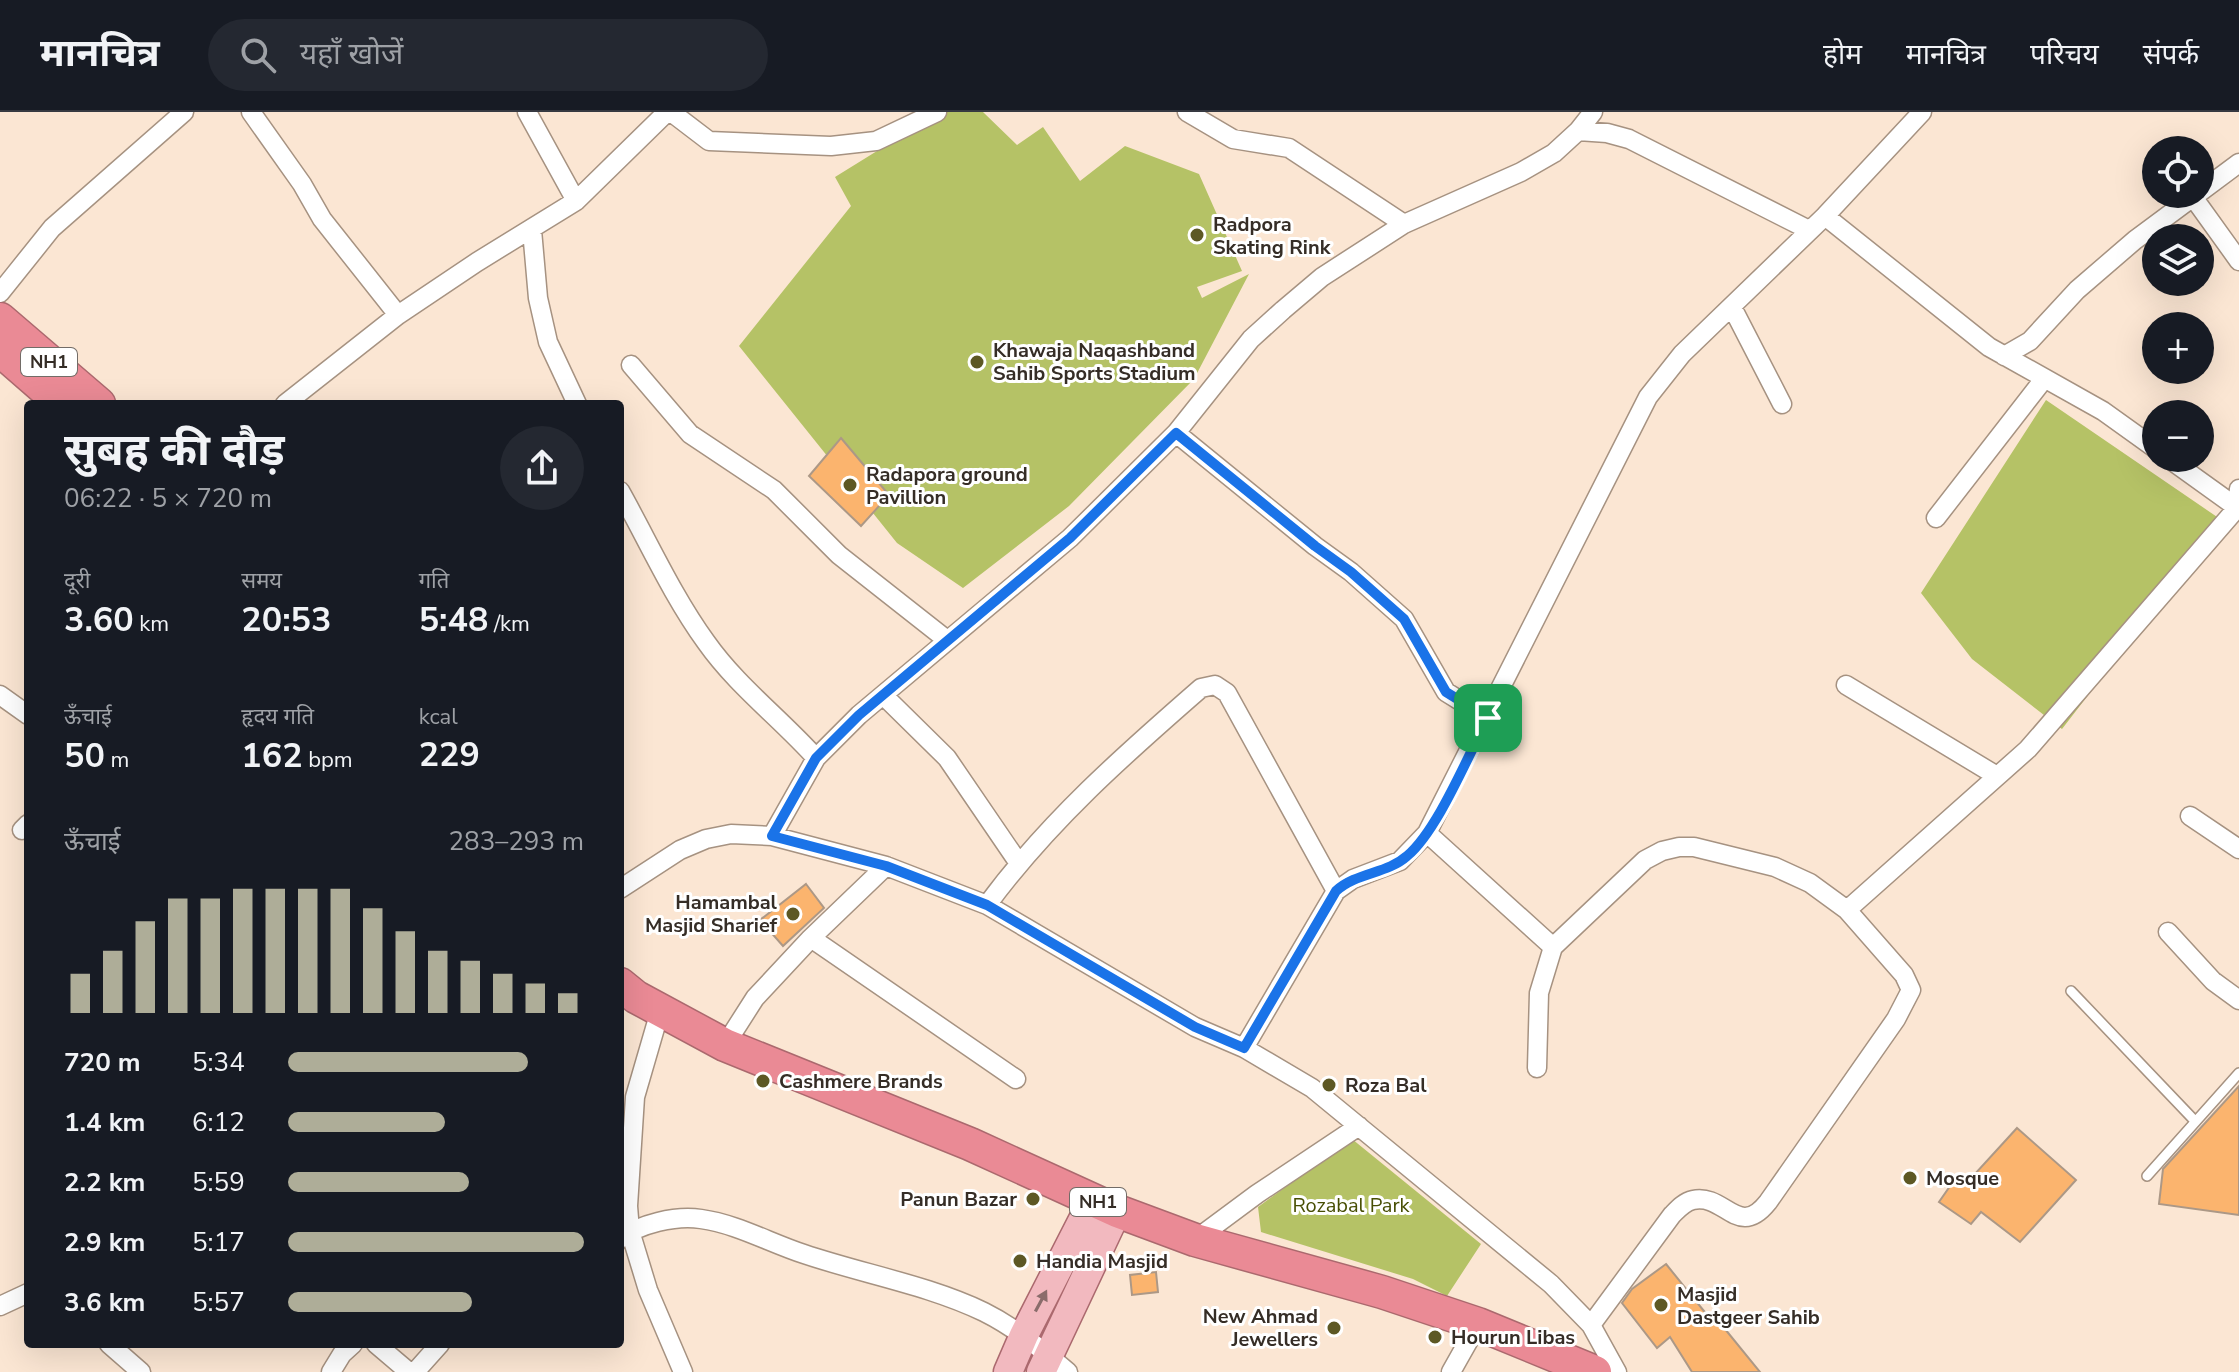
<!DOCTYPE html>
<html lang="hi">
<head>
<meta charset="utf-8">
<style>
  :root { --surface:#171b24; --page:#242831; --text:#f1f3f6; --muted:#9ea1a6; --line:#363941; --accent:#aead98 }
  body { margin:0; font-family:"Nunito Sans","Noto Sans Devanagari",sans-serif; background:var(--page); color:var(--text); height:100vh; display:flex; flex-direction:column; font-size:30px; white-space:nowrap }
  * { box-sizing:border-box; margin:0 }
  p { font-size:26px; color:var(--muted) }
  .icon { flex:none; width:44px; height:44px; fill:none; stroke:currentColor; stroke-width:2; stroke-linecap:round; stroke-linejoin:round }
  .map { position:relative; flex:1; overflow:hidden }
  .details { position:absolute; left:24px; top:288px; width:600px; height:948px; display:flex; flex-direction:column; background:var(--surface); border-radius:8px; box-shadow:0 8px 32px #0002 }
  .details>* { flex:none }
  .tools { position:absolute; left:2142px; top:24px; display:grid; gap:16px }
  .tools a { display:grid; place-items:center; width:72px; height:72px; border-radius:50%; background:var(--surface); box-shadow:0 8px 32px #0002; font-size:40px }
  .pin { position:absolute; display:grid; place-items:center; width:68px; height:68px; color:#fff; margin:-34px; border-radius:16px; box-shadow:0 4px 12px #0006 }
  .round { display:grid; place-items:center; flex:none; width:84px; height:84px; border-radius:42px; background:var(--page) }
  .headline { display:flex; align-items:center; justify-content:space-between; height:136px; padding:0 40px }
  h1 { font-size:44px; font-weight:700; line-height:60px }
  .metrics { display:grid; grid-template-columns:repeat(3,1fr); gap:12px; height:136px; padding:8px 40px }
  .metrics div { display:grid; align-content:center }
  .metrics b { font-size:34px; font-weight:700 }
  .metrics small { font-size:22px; font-weight:400 }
  .metrics p { font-size:22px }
  .chart { height:224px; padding:16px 40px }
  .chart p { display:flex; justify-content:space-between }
  .chart svg { width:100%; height:144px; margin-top:8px; stroke:var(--accent); stroke-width:6 }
  ul { padding:0 40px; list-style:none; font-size:26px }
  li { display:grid; grid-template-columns:128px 96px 1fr; align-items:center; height:60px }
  li i { height:20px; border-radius:10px; background:var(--accent) }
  header { display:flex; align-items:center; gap:48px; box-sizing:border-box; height:112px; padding:0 40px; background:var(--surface); border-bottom:2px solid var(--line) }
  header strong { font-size:38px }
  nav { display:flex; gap:44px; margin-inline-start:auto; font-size:28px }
  .search { width:560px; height:72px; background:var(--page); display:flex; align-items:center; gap:20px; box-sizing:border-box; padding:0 28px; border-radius:44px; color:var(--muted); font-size:30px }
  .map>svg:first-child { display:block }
  .green { fill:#b5c266 }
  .building { fill:#fbb46e; stroke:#ac9886; stroke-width:2 }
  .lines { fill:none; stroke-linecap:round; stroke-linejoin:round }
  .lane-casing { stroke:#a69281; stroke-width:12 }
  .street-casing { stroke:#a69281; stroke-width:21 }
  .primary-casing { stroke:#ab696e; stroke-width:31 }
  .highway-casing { stroke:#ab696e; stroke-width:35 }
  .lane { stroke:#fff; stroke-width:9 }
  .street { stroke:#fff; stroke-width:18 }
  .primary { stroke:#f2b9bf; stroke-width:28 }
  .highway { stroke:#ea8a95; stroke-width:32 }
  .oneway { fill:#8a6c6b }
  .route-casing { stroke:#fff; stroke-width:16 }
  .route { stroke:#1a73e8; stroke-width:10 }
  .poi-dot { fill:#5d5824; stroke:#fff; stroke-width:3 }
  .labels { text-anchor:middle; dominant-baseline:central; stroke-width:6; stroke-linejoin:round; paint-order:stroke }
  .shield { fill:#fff; stroke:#726c67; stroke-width:2 }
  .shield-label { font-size:18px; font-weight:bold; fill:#352d26 }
  .poi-label { font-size:20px; font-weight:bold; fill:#352d26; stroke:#fff; text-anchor:start }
  .park-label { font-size:20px; fill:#474e03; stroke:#fff }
</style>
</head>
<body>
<header>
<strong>मानचित्र</strong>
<div class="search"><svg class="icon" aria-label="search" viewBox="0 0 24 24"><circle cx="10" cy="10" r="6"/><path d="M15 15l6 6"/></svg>यहाँ खोजें</div>
<nav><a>होम</a><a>मानचित्र</a><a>परिचय</a><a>संपर्क</a></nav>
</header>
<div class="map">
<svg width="2239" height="1260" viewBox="0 0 2239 1260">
  <rect width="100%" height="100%" fill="#fbe6d3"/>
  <path class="green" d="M940 0H983L1017 33 1043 15 1080 69 1125 34 1199 62 1242 159 1197 175 1202 186 1249 162 1194 267 1069 394 963 476 897 431 739 234 851 94 835 65Z
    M2046 288 2223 409 2062 617 1972 547 1921 481Z
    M1352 1027 1481 1132 1447 1184 1413 1167 1261 1120 1258 1095Z"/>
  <path class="building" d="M841 326 889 383 861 414 809 364Z
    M806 772 824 796 783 834 760 808Z
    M2239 974V1103L2159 1092 2163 1057Z
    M2017 1016 2076 1068 2020 1130 1981 1100 1971 1112 1939 1090 1955 1067 1964 1074Z
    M1666 1152 1712 1209 1716 1206 1760 1260H1692L1670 1225 1657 1236 1622 1191 1632 1177Z
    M1156 1160 1158 1180 1132 1183 1130 1163Z"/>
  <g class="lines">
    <defs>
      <path id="lane" d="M2071 879 2195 1009
        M2147 1064 2239 961"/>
      <path id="street" d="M251 0 302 72 322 107 398 203
        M527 0 576 89
        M671 0 709 29 831 34 876 29 937 0
        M1187 0 1233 27 1289 36 1404 112
        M1578 19 1607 21 1629 27 1809 118
        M2200 80 2239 51
        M2193 85 2239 149
        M1825 104 1989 235 2103 299 2156 337
        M532 118 538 186 548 230 577 292
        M0 181 52 116 184 0
        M1732 195 1782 292
        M2004 244 2030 229 2077 178 2135 128 2197 82
        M631 253 690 322 774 378 839 443 947 528
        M285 292 398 203 477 150 576 89 667 0
        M1176 321 1315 434 1351 460 1404 507 1446 580 1488 606
        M2168 346 2239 397
        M620 379C648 429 672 483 706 530 737 574 780 606 816 646
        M1936 406 2044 267
        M1846 573 1997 664
        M0 583 28 603
        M883 583 947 646 1018 750
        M2190 704 2239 737
        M22 718 28 712
        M1427 721 1553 835
        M772 724 816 646 859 603 1070 426 1176 321 1251 227 1283 198 1322 165 1404 112 1521 60 1554 41 1578 19 1593 0
        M620 777 680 738 706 727 731 722 772 724 886 754 987 793 1195 915 1244 936 1312 976 1551 1172 1591 1213 1617 1260
        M987 793C1048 710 1124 643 1201 576L1215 573 1227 581 1336 779
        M2168 820 2213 869 2239 888
        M811 826 1016 967
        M660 899 635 985 628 1094 630 1119 648 1178 683 1260
        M725 933 755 886 811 826 886 754
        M1244 936 1336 779 1353 767 1400 749 1427 721 1648 285 1682 242 1825 104 1922 0
        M1537 956 1539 881 1553 835 1645 748 1662 739 1679 735H1694L1775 755 1810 771 1847 798
        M620 1127C639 1112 676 1103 701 1107 737 1112 770 1131 804 1142 863 1162 928 1173 984 1200 1016 1216 1041 1237 1068 1260
        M1195 1128 1257 1082 1359 1014
        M0 1194 28 1181
        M1591 1213 1672 1103C1678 1097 1684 1090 1693 1088 1725 1081 1738 1128 1768 1090L1896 907 1911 878 1904 863 1847 798 2028 637 2237 396 2239 377
        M109 1232 141 1260
        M376 1232 409 1260
        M331 1260 342 1242 353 1232
        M415 1260 440 1232
        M1451 1260 1478 1212"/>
      <path id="primary" d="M1008 1260 1024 1223 1093 1088
        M1041 1260 1117 1099"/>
      <path id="highway" d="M0 207 99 292
        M0 238 62 292
        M620 872 636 885 725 933 970 1032 1117 1099 1195 1128 1382 1180 1478 1212 1595 1260"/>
    </defs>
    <use href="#lane" class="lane-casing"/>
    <use href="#street" class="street-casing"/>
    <use href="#primary" class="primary-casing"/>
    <use href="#highway" class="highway-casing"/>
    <use href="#lane" class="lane"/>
    <use href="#street" class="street"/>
    <use href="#primary" class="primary"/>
    <use href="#highway" class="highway"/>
  </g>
  <defs><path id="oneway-solid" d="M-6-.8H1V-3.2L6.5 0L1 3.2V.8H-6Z" transform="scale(2)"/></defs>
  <use class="oneway" href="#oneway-solid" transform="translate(1041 1189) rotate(-62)"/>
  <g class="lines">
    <defs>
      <path id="route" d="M1176 321 1315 434 1351 460 1404 507 1446 580 1488 606C1468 643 1438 718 1407 744 1387 762 1357 760 1336 779L1244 936 1195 915 987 793 886 754 772 724 816 646 859 603 1070 426Z"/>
    </defs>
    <use href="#route" class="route-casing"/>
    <use href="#route" class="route"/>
  </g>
  <g class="poi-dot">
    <circle cx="1197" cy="123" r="8"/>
    <circle cx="977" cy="250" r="8"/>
    <circle cx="850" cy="373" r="8"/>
    <circle cx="793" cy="802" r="8"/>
    <circle cx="763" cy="969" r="8"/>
    <circle cx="1329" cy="973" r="8"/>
    <circle cx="1910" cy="1066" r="8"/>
    <circle cx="1033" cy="1087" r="8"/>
    <circle cx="1020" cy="1149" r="8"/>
    <circle cx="1661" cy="1193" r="8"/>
    <circle cx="1334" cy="1216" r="8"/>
    <circle cx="1435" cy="1225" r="8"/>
  </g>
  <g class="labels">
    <g class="shield">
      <rect x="21" y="236" width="56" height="28" rx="6"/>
      <rect x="1070" y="1076" width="56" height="28" rx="6"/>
    </g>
    <g class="shield-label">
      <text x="49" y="250">NH1</text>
      <text x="1098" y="1090">NH1</text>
    </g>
    <g class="poi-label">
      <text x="1213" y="112">Radpora<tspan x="1213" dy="23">Skating Rink</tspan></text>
      <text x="993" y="238">Khawaja Naqashband<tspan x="993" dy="23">Sahib Sports Stadium</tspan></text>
      <text x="866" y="362">Radapora ground<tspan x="866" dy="23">Pavillion</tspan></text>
      <text x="777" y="790" text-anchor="end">Hamambal<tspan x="777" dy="23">Masjid Sharief</tspan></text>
      <text x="779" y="969">Cashmere Brands</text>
      <text x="1345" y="973">Roza Bal</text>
      <text x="1926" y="1066">Mosque</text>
      <text x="1017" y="1087" text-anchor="end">Panun Bazar</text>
      <text x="1036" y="1149">Handia Masjid</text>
      <text x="1677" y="1182">Masjid<tspan x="1677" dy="23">Dastgeer Sahib</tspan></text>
      <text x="1318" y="1204" text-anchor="end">New Ahmad<tspan x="1318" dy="23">Jewellers</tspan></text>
      <text x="1451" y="1225">Hourun Libas</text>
    </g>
    <g class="park-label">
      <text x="1351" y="1093">Rozabal Park</text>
    </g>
  </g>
</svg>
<div class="tools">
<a><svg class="icon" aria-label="locate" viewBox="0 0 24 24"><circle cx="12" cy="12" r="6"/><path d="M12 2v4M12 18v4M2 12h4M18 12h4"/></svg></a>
<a><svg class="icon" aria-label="layers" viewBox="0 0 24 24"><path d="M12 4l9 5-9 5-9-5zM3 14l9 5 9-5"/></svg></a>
<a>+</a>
<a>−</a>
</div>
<div class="pin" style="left:1488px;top:606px;background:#1e9e55"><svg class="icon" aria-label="arrive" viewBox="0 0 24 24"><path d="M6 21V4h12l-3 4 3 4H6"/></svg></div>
<section class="details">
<div class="headline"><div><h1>सुबह की दौड़</h1><p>06:22 · 5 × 720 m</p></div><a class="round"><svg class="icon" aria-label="share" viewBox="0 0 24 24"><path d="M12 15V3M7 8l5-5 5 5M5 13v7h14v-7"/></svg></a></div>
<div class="metrics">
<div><p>दूरी</p><b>3.60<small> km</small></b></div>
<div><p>समय</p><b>20:53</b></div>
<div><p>गति</p><b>5:48<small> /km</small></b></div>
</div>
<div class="metrics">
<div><p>ऊँचाई</p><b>50<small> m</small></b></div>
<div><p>हृदय गति</p><b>162<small> bpm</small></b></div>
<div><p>kcal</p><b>229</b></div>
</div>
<div class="chart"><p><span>ऊँचाई</span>283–293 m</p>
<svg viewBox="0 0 160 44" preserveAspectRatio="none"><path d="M5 44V32M15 44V25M25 44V16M35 44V9M45 44V9M55 44V6M65 44V6M75 44V6M85 44V6M95 44V12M105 44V19M115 44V25M125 44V28M135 44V32M145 44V35M155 44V38"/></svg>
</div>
<ul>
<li><b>720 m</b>5:34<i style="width:81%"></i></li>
<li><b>1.4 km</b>6:12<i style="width:53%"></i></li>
<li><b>2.2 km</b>5:59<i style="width:61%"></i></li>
<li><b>2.9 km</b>5:17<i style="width:100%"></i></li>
<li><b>3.6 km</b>5:57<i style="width:62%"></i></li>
</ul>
</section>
</div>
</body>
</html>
